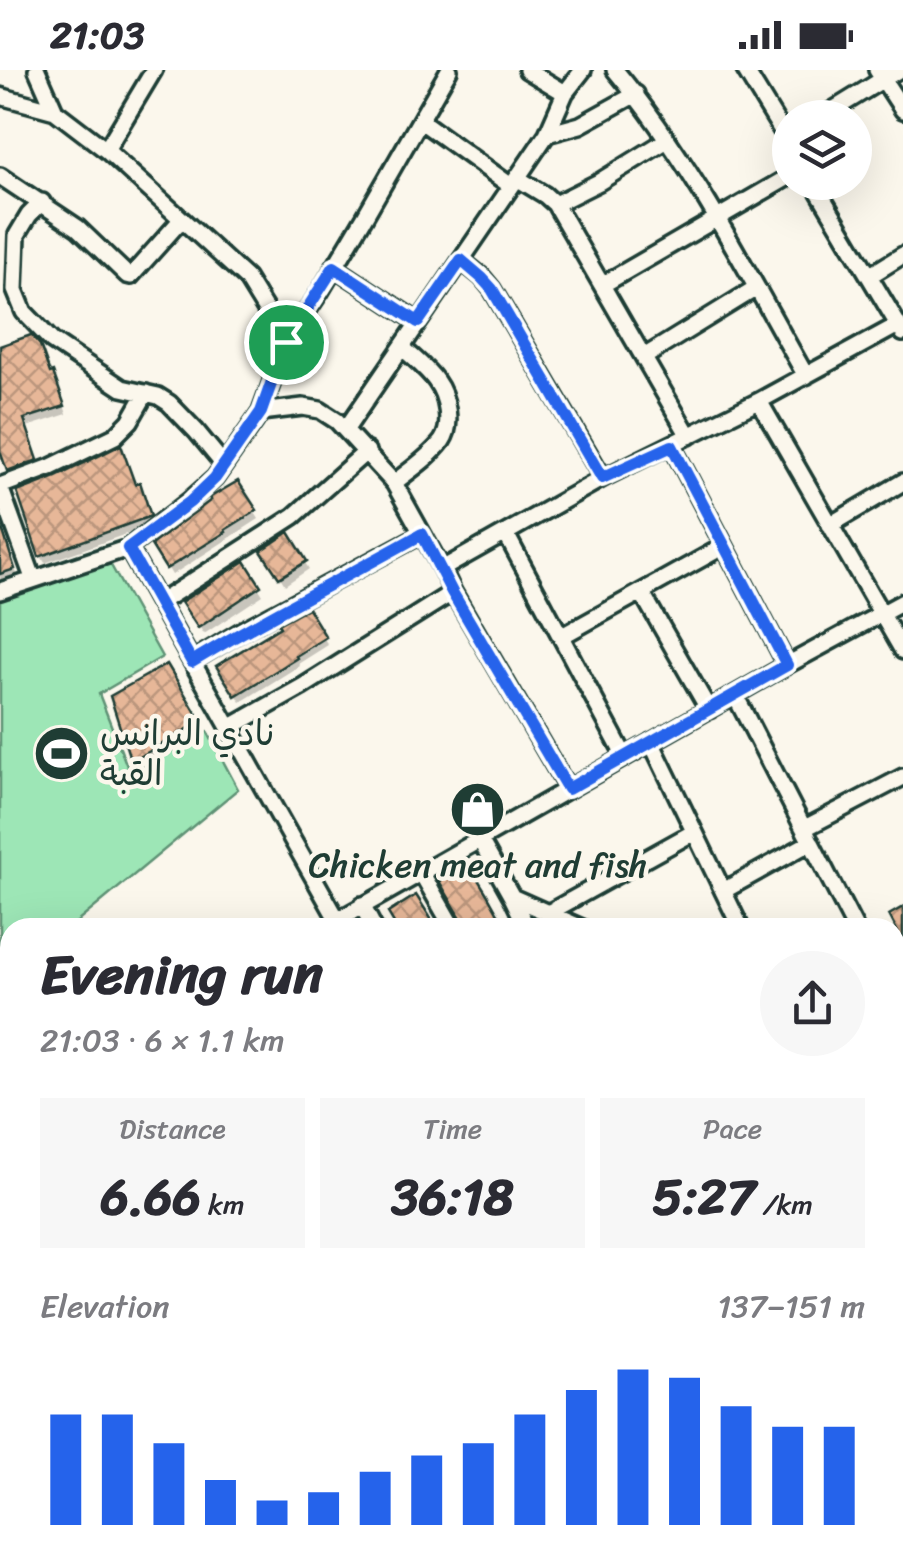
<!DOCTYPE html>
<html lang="en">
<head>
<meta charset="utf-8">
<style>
  :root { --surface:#fff; --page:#f7f7f7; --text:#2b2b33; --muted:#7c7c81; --accent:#2563eb }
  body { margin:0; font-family:Sriracha,"Playpen Sans Arabic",sans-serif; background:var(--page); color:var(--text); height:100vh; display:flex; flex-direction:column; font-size:38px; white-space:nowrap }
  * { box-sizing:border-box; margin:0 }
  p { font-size:32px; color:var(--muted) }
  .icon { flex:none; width:55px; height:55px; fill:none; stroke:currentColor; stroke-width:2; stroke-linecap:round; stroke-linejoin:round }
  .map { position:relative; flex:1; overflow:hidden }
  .drawer { position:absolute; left:0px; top:848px; width:905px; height:642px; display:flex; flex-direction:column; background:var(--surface); border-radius:30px 30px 0 0; box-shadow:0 10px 40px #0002 }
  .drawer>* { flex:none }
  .tools { position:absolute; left:772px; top:30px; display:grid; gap:20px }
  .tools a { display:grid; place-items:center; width:100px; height:100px; border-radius:50%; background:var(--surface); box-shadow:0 10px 40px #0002; font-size:50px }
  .pin { position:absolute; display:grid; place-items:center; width:85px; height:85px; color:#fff; margin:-42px; border:5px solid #fff; border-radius:50%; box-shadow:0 2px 10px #0007 }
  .round { display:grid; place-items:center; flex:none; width:105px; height:105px; border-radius:52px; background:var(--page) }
  .summary { display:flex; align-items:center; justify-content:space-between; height:170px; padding:0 40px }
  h1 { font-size:55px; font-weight:700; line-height:75px }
  .metrics { display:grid; grid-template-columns:repeat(3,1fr); gap:15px; height:170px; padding:10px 40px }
  .metrics div { display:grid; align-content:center; border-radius:0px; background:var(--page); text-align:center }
  .metrics b { font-size:50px; font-weight:700 }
  .metrics small { font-size:28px; font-weight:400 }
  .metrics p { font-size:28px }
  .chart { height:280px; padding:20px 40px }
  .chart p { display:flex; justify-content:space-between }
  .chart svg { width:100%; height:180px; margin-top:10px; stroke:var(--accent); stroke-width:6 }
  .status { display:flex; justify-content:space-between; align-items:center; height:70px; padding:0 50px; background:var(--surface); direction:ltr }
  .status svg { height:28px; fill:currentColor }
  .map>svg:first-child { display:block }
  .garden { fill:#9de6b6; stroke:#5e9275; stroke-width:2.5 }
  .shadow { fill:#0003 }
  .building { fill:url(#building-cross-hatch); stroke:#1f3d34; stroke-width:2.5 }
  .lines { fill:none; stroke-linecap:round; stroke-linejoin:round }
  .minor-casing { stroke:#1f3d34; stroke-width:22 }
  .minor { stroke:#fbf7ec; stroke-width:15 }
  .route-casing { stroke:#fff; stroke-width:20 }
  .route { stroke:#2563eb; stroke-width:12 }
  .labels { text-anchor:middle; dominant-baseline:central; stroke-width:9; stroke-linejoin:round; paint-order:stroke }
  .poi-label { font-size:35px; fill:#1f3d34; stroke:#fbf7ec; text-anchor:start }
</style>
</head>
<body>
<div class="status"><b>21:03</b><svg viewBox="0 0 49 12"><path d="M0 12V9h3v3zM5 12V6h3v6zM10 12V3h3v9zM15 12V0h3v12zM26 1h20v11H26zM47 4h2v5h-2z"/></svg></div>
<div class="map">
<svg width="903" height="1488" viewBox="0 0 903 1488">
  <defs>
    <pattern id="building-cross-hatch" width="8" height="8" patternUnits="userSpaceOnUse" patternTransform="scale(2.5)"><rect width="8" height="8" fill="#e7b798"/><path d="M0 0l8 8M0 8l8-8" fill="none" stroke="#bb967d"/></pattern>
  </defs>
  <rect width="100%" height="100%" fill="#fbf7ec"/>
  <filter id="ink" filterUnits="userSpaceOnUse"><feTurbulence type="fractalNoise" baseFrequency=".01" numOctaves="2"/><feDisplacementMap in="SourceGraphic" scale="20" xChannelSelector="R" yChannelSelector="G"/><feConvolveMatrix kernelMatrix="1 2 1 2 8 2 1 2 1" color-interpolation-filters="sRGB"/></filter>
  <g filter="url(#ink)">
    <path class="garden" d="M108 490 162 587 99 624 130 704 207 661 238 719 71 857 10 858V908L0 916V529Z"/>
    <path class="shadow" d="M0 278 50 306 56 313 67 344 27 357 41 398 14 408 0 373Z
      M237 414 259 449 172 505 154 475Z
      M135 417 143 423 154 454 45 493 41 486Z
      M0 455 18 507 0 512Z
      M288 466 309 499 285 515 264 481Z
      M244 495 263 525 204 564 184 533Z
      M307 541 328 575 298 594 299 596 241 632 219 597Z
      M166 597 205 662 139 701 133 691Z"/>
    <path class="building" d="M31 265 40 275 50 303 53 302 65 336 24 349 38 390 7 401 0 381V276Z
      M121 375 135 414 140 412 151 446 39 487 17 422 56 407Z
      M238 411 257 440 225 460 226 462 166 499 151 475 211 430 209 428Z
      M2 458 15 499 0 504V459Z
      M289 462 307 491 279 508 261 481Z
      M245 491 261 516 198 558 181 532Z
      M308 538 326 567 296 586 297 588 235 626 216 596 280 557 278 554Z
      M167 594 201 651 131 692 110 626Z
      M468 793 487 824 506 858H467L461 848 439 811Z
      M416 825 437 858H397L388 843Z
      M903 837V872L889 845Z"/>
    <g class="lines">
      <defs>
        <path id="minor" d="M37 0 55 41
          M527 0 565 23
          M615 0C692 92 747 202 806 306
          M745 0 790 74
          M877 0 903 40
          M0 26 55 41 106 80 246 208 286 273
          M820 48 898 0
          M421 51 511 116
          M547 64 580 55 636 24
          M106 80 154 0
          M0 106 78 158 127 205 131 206 181 150
          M517 108 545 125 555 134 689 366
          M813 112 903 263
          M42 132 29 145 17 165 15 220 24 242 52 271 110 310 122 318 158 326 169 333 196 361 224 395
          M555 134 599 112 667 70
          M461 190 482 207 492 219 603 408
          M334 197 418 252
          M869 206 903 185
          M602 215 790 106
          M644 287 756 218
          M759 331 898 255
          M261 342 303 337 320 340 337 351 394 413 442 499
          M346 359 547 64 565 23 583 0
          M672 376 787 595
          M394 413C410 400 430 387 442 371 453 355 447 326 436 311 427 298 413 288 402 277
          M0 416 51 397 115 366 130 351 146 323
          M0 417 33 508
          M830 455 903 412
          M506 464 625 687
          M128 478 189 431 215 408 255 351 261 342 286 273 320 222 364 148 449 0
          M0 521 128 478 337 849
          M642 523 709 640
          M159 533 294 446 367 381
          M562 566 724 476
          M192 591 243 560 422 464
          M735 625 855 858
          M229 658 302 617 453 522
          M651 672 741 858
          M568 719 453 522 442 499 603 408 759 331 903 581
          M805 758 903 707
          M480 770 512 827 582 858
          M421 802 453 858
          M723 821 811 772
          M512 827 527 858
          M362 835 374 858
          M548 843 694 762
          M324 858 787 595 903 532
          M895 929 903 943
          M895 1024 903 1020
          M0 1049 10 1044
          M895 1055 903 1070
          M895 1147 903 1143
          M0 1189 10 1206
          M895 1303 903 1317
          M0 1415 10 1432
          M895 1431 903 1427
          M37 1480 42 1488
          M309 1480 313 1488
          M394 1480 398 1488
          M468 1480 472 1488
          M540 1480 545 1488
          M731 1480 736 1488
          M869 1480 874 1488
          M124 1488 139 1480
          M420 1488 435 1480
          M664 1488 677 1480
          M793 1488 808 1480"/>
      </defs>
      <use href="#minor" class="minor-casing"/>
      <use href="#minor" class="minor"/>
    </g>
  </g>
  <g class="lines" filter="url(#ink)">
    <defs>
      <path id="route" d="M461 190 482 208 492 219 602 408 672 376 787 595 568 719 452 522 422 464C346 507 267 546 192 592L128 478 190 432 215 408 261 342 286 272 334 197 418 252Z"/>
    </defs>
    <use href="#route" class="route-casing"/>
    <use href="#route" class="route"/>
  </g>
  <defs>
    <symbol id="stadium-disc" viewBox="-11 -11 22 22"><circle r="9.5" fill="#1f3d34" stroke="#fbf7ec"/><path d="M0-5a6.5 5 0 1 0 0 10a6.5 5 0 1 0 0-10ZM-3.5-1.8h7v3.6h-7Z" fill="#fff"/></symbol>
    <symbol id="shop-disc" viewBox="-11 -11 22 22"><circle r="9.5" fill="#1f3d34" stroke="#fbf7ec"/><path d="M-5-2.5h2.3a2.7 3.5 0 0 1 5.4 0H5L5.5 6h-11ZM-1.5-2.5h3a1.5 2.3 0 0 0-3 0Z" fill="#fff"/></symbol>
  </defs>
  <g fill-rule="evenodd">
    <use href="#stadium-disc" x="30" y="652" width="63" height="63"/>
    <use href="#shop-disc" x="446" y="708" width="63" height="63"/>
  </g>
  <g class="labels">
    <g class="poi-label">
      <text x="100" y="663">نادي البرانس<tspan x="100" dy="40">القبة</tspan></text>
      <text x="478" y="795" text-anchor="middle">Chicken meat and fish</text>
    </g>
  </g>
</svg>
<div class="tools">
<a><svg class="icon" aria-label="layers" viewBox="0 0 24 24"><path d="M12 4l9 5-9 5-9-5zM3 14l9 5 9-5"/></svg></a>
</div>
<div class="pin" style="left:286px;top:272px;background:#1e9e55"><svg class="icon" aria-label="arrive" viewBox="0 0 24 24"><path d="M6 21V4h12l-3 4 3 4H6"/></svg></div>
<section class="drawer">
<div class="summary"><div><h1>Evening run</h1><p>21:03 · 6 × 1.1 km</p></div><a class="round"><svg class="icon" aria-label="share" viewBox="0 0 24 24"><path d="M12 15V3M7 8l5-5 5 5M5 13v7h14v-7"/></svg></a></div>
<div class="metrics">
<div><p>Distance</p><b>6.66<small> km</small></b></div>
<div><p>Time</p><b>36:18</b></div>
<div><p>Pace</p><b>5:27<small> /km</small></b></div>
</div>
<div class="chart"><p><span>Elevation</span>137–151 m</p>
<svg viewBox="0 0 160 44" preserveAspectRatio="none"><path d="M5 44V17M15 44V17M25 44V24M35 44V33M45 44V38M55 44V36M65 44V31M75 44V27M85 44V24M95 44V17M105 44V11M115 44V6M125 44V8M135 44V15M145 44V20M155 44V20"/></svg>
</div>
</section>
</div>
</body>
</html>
